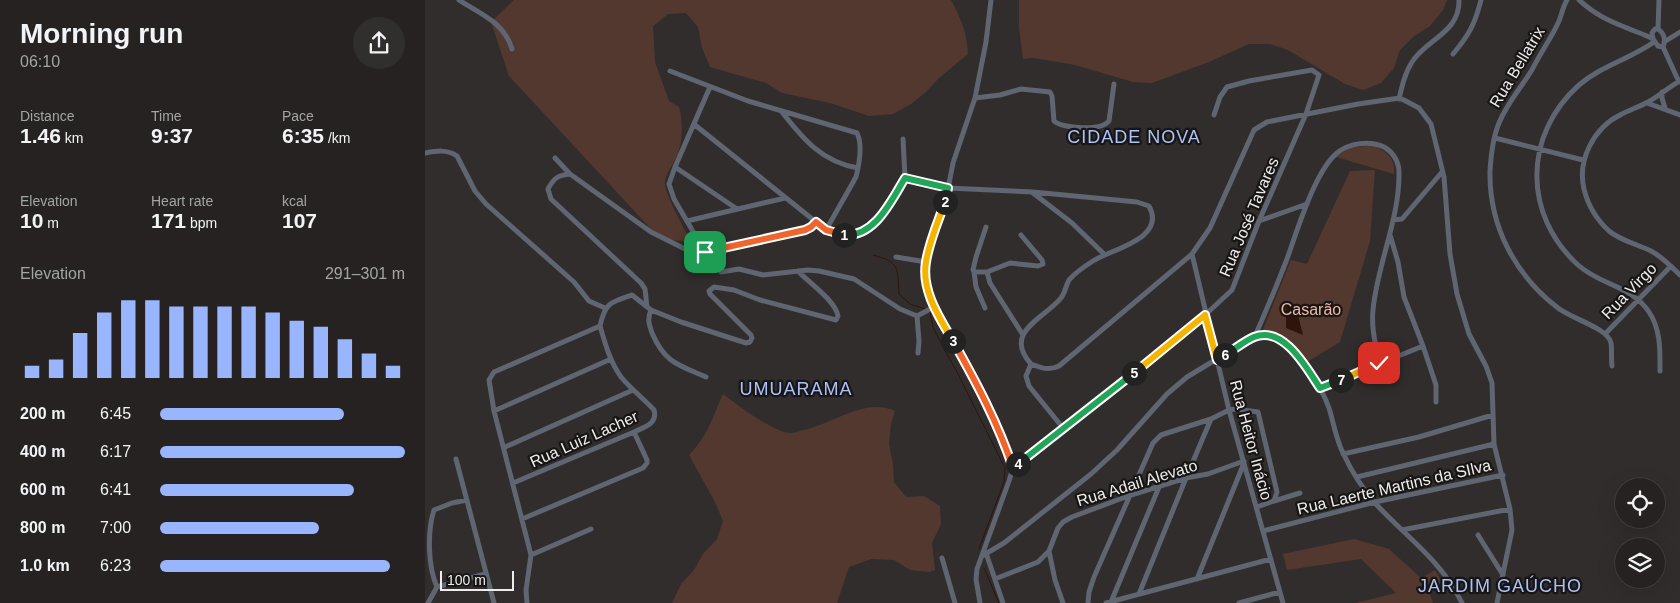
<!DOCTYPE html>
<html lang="en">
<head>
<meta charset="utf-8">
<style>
  :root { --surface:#252221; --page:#312f2e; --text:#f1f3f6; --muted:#a3a4a5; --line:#423f3f; --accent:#99b5fd }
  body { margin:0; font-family:Arial,sans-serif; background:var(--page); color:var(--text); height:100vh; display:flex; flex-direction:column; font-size:19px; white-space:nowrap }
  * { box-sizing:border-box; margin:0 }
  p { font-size:16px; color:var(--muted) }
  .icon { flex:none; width:28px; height:28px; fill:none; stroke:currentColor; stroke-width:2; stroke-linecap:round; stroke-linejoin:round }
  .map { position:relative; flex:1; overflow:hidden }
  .side { display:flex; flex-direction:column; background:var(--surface); width:425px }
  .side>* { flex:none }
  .tools { position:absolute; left:1190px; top:478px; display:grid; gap:10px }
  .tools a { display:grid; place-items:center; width:50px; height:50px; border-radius:50%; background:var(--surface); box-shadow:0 5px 20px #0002,0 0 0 1px var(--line); font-size:25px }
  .scale { position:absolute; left:15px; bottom:12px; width:74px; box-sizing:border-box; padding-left:5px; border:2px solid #efecec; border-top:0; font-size:14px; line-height:18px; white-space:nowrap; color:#efecec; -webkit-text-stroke:4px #171615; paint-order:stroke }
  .pin { position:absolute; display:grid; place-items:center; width:42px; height:42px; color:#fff; margin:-21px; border-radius:10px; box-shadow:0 2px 8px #0006 }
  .km { position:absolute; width:25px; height:25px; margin:-12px; border-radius:50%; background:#222; color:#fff; font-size:14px; line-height:25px; text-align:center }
  .round { display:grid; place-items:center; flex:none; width:52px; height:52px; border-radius:26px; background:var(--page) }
  .overview { display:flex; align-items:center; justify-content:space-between; height:85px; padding:0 20px }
  h1 { font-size:28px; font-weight:700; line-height:38px }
  .metrics { display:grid; grid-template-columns:repeat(3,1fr); gap:8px; height:85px; padding:5px 20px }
  .metrics div { display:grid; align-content:center }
  .metrics b { font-size:21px; font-weight:700 }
  .metrics small { font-size:14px; font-weight:400 }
  .metrics p { font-size:14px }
  .chart { height:140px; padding:10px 20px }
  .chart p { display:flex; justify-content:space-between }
  .chart svg { width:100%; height:90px; margin-top:5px; stroke:var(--accent); stroke-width:6 }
  ul { padding:0 20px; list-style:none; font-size:16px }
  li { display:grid; grid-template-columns:80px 60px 1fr; align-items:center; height:38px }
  li i { height:12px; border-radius:6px; background:var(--accent) }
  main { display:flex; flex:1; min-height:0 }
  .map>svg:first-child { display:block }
  .green { fill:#53382f }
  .water { fill:#2f140b }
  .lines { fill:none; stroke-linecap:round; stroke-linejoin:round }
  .stream { stroke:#2f140b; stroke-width:1 }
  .minor { stroke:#5f6571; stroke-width:5 }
  .split-1-casing { stroke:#fff; stroke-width:10 }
  .split-2-casing { stroke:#fff; stroke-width:10 }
  .split-3-casing { stroke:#fff; stroke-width:10 }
  .split-4-casing { stroke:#fff; stroke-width:10 }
  .split-5-casing { stroke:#fff; stroke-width:10 }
  .split-6-casing { stroke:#fff; stroke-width:10 }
  .split-7-casing { stroke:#fff; stroke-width:10 }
  .split-8-casing { stroke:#fff; stroke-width:10 }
  .split-1 { stroke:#f0652b; stroke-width:6 }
  .split-2 { stroke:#22a559; stroke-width:6 }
  .split-3 { stroke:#f5b400; stroke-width:6 }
  .split-4 { stroke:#f0652b; stroke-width:6 }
  .split-5 { stroke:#22a559; stroke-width:6 }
  .split-6 { stroke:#f5b400; stroke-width:6 }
  .split-7 { stroke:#22a559; stroke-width:6 }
  .split-8 { stroke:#f5b400; stroke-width:6 }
  .labels { text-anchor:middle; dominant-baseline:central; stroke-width:4.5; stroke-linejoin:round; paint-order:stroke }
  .street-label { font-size:16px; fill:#efecec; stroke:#171615 }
  .park-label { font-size:16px; fill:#f4b7a2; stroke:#171615 }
  .neighbourhood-label { font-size:18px; letter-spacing:1px; fill:#abc1f7; stroke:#171615 }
</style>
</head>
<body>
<main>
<section class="side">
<div class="overview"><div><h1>Morning run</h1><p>06:10</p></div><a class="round"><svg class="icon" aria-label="share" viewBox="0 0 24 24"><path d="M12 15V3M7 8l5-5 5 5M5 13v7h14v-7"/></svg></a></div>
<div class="metrics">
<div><p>Distance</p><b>1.46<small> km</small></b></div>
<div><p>Time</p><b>9:37</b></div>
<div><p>Pace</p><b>6:35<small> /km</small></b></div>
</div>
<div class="metrics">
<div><p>Elevation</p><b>10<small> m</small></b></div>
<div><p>Heart rate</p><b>171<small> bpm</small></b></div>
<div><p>kcal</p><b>107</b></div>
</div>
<div class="chart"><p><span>Elevation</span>291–301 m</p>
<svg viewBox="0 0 160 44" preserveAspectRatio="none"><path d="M5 44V38M15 44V35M25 44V22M35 44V12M45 44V6M55 44V6M65 44V9M75 44V9M85 44V9M95 44V9M105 44V12M115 44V16M125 44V19M135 44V25M145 44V32M155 44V38"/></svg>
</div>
<ul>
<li><b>200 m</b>6:45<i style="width:75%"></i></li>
<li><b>400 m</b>6:17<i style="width:100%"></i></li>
<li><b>600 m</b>6:41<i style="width:79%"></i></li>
<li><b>800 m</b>7:00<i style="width:65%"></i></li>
<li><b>1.0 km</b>6:23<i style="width:94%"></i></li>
</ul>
</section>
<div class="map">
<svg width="1255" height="603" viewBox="0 0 1255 603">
  <rect width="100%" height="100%" fill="#312d2c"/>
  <path class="green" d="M89 0H526C536 19 542 32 543 54L514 78 501 92 486 104 468 114 444 116 405 103 357 93 341 83 285 67 277 48 273 27 261 13 243 14 228 26 230 62 244 101 254 107C258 121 258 138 253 153 250 163 239 174 240 185 243 200 259 228 266 242L246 240 226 229 84 76 66 22Z
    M594 0H1022L1018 10 1005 26 988 37 975 50 969 68 956 83 938 90 920 84 863 50 845 44H824L784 62 727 83 708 82 650 65 627 61 608 58 598 59 594 27Z
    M947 145C961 151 971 158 969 174L911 157 923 148Z
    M950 170 945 241 915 342 882 362 861 338 837 332 866 260 882 264 925 171Z
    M298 394C312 405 347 431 364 433 368 434 374 431 379 430 408 424 440 397 470 411L466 424 464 444 468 464 469 482 481 497 499 496 515 506 516 524 507 543 510 570 504 572 485 570 469 560 446 559 424 567 412 603H247L256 584 269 570 278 554 292 539 298 521 290 502 264 455C284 434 286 420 298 394Z
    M929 539 964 549 996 578 1010 570 1017 582 1005 594 1008 603H931L971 593 936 559 862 570 858 554Z"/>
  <path class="water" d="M861 304 871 307 878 335 861 328Z"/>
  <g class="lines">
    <path class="stream" d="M448 255C476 263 472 267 474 294L485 304 500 309
      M505 312 508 327 519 349 531 370 580 468 579 482 554 549
      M559 568 574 603"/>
    <path class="minor" d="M34 0C55 14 79 22 87 49
      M566 0 561 42 550 98 528 163 521 199 501 262 500 275 509 307 553 386 571 422 588 468
      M1142 0C1138 6 1137 14 1134 21 1127 37 1116 52 1108 68 1097 87 1083 101 1074 123 1068 137 1066 155 1065 171 1064 226 1090 275 1133 308 1147 319 1183 328 1186 343 1187 350 1186 358 1187 366
      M1154 0C1169 14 1184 21 1202 28 1211 32 1219 34 1228 39
      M1230 29H1233C1239 33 1241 40 1238 47L1233 46 1228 39 1227 33Z
      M1233 29 1234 0
      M1229 42C1205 59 1176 66 1154 85 1098 135 1098 215 1153 265 1175 285 1207 286 1224 312 1236 330 1235 350 1235 371
      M1239 42 1255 32
      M1238 47 1254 82
      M1028 54C1044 35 1050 24 1056 0
      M245 71 323 101 432 133C438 145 434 165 431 177L401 230
      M1255 81C1244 87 1234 96 1223 102 1214 107 1204 110 1195 115 1169 128 1152 160 1159 189 1163 206 1171 219 1184 231 1196 241 1212 244 1226 251 1236 256 1246 266 1255 275
      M1237 92V98L1240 108
      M550 98 575 95 596 89 625 92 627 96 629 121C638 129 676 131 684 121L689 84
      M974 99C977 86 980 73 987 62 1001 39 1035 33 1034 0
      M1222 103 1255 115
      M357 112C378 139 397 162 433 168
      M270 125 391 222C437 257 458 213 480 178
      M1070 138 1158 160
      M478 139 480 178
      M0 153C11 151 22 149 32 156L50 191 61 204 149 282 164 301 180 308
      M130 158 145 174 226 232 270 254 380 230 386 227 391 222
      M250 167 312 209
      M145 174C133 175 129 178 123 189L126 199 216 283 220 289 222 307
      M480 178 523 188 608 192 712 202 724 206C742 239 686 249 668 261 660 266 650 273 644 280 641 285 640 293 636 298 620 318 577 332 606 364
      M608 193 647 223 680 255
      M968 220 977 219 1017 172
      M262 221 360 198
      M834 221 882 204
      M561 227 551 257 548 270 550 272H562
      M596 235 617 260 618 264 613 266 585 263 562 272 565 283 598 335
      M965 235 973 262 979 297 998 346 1011 385V402
      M280 252 249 199 244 184 250 167 285 87
      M767 254 804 410 858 603
      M471 257 501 262
      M296 272 314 269 338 275 383 270 394 271 429 279 475 309 492 316 509 307
      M549 272 551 287 560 308
      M226 310C222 319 224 324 227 333 240 363 253 365 281 377
      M492 316 494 341 493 353
      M175 326C180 303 185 302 207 295L226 310 256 322 321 343 325 342 327 338 326 335 285 294 284 291 289 287 309 290 335 300 411 320 413 316C410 300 384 283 373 271
      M1181 333 1246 266
      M830 336C841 311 852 285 862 259 872 231 890 171 912 153 924 143 945 140 959 147 968 152 974 162 974 172 975 218 952 265 948 310 946 328 951 346 954 363
      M606 364C616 368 624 371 634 366L767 254 785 228 829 130 842 122 933 104 975 98 994 108 1006 124 1019 177 1025 254 1032 294 1044 334 1061 366 1067 383 1069 444 1085 509 1087 530 1072 603
      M606 364 601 376 604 386 638 428
      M895 388 998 346
      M69 411 186 359
      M80 447 208 390
      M918 454 994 437 1068 415
      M31 459 69 603
      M588 468 727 358 780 315 807 290 834 221 881 114 894 75 887 70 824 81 802 87 795 97 789 115
      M932 477 1069 444
      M88 483 209 432C219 427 233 424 229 410 219 399 206 389 196 377 185 362 180 343 175 326
      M849 501 875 493
      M97 519 218 468 222 463V460L209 432
      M977 530 1085 509
      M838 531 950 502 1078 475
      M1053 535 1078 575
      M561 553 578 603
      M106 555 166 529
      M557 556 579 543 666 474 692 450 742 394 762 377 830 336C837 336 843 335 849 337 870 344 897 388 904 408 909 424 911 440 919 455 927 472 938 489 950 503 980 536 1017 561 1037 603
      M517 558 530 603
      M570 579 613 562 624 551
      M772 579 819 463
      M12 587 60 574
      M714 594 761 478 786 419
      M686 602 734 487
      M3 603 12 587C3 567 2 532 9 510L27 503 42 500
      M102 603 101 590 106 555 69 411 64 380 69 372 175 326
      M555 603 551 579 552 569 584 481 588 468
      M638 603 630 580 624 551 633 528 638 522 647 517 703 496 761 478 783 474 819 461
      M663 603 664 592 669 577 728 443 736 435 786 419 804 410 811 409 833 412 852 492 849 501 832 507
      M681 603 846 559
      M814 603 855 592"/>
  </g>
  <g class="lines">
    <defs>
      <path id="split-1" d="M280 252 380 230 386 227 391 222 401 230 419 235"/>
      <path id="split-2" d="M419 235C450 237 466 201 480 178L523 188 520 202"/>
      <path id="split-3" d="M520 202C513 222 504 242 501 262 496 290 514 317 528 341"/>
      <path id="split-4" d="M528 341C551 382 573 423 588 468L593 464"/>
      <path id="split-5" d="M593 464 709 373"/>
      <path id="split-6" d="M709 373 780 315 792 360 800 355"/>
      <path id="split-7" d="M800 355C809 350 819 341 829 337 859 325 882 369 895 388L916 380"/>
      <path id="split-8" d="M916 380 954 363"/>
    </defs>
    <use href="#split-1" class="split-1-casing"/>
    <use href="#split-2" class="split-2-casing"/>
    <use href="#split-3" class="split-3-casing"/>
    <use href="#split-4" class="split-4-casing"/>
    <use href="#split-5" class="split-5-casing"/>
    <use href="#split-6" class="split-6-casing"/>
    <use href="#split-7" class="split-7-casing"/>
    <use href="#split-8" class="split-8-casing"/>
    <use href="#split-1" class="split-1"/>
    <use href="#split-2" class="split-2"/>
    <use href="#split-3" class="split-3"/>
    <use href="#split-4" class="split-4"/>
    <use href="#split-5" class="split-5"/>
    <use href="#split-6" class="split-6"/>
    <use href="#split-7" class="split-7"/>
    <use href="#split-8" class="split-8"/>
  </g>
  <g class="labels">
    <g class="street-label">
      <text transform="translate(1092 67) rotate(-59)">Rua Bellatrix</text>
      <text transform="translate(824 217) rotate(-67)">Rua José Tavares</text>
      <text transform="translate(1204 291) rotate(-46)">Rua Virgo</text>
      <text transform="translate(159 439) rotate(-24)">Rua Luiz Lacher</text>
      <text transform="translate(826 440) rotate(75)">Rua Heitor Inácio</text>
      <text transform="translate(712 483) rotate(-17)">Rua Adail Alevato</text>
      <text transform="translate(969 487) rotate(-13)">Rua Laerte Martins da SIlva</text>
    </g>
    <g class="park-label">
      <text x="886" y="309">Casarão</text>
    </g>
    <g class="neighbourhood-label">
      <text x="709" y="137">CIDADE NOVA</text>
      <text x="371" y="389">UMUARAMA</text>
      <text x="1075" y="586">JARDIM GAÚCHO</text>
    </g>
  </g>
</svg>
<div class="tools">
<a><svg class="icon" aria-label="locate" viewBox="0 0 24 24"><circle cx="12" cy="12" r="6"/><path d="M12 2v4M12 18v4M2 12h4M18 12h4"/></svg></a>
<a><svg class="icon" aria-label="layers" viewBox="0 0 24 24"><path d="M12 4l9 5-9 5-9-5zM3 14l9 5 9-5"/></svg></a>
</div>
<div class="scale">100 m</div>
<div class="pin" style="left:280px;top:252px;background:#1e9e55"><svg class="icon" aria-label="arrive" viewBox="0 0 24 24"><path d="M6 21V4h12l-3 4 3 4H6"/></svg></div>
<div class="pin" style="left:954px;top:363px;background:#d93025"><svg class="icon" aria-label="check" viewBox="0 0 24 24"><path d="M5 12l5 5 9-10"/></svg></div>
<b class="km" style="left:419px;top:235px">1</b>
<b class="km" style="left:520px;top:202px">2</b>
<b class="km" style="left:528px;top:341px">3</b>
<b class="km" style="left:593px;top:464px">4</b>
<b class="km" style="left:709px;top:373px">5</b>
<b class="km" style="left:800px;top:355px">6</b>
<b class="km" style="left:916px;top:380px">7</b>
</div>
</main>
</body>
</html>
